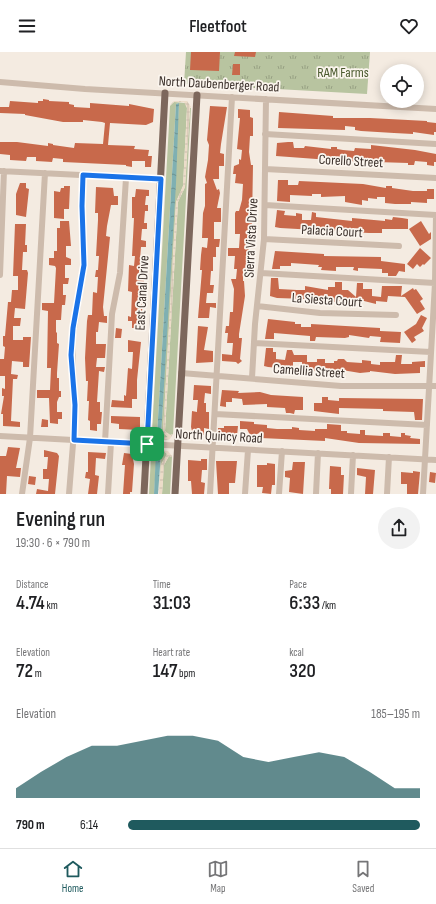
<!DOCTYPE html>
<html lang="en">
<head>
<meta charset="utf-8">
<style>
  :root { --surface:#fff; --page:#f2f2f2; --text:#202124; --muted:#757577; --line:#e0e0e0; --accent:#1f5a5e }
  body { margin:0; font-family:"Sofia Sans Condensed",sans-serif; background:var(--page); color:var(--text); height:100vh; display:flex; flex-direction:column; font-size:15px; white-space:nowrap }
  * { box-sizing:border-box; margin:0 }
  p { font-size:13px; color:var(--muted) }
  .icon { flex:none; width:22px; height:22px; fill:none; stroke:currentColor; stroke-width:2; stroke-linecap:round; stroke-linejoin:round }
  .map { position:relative; height:442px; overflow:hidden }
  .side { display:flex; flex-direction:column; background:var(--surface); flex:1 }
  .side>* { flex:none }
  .fabs { position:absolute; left:380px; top:12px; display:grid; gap:8px }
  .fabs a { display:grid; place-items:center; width:44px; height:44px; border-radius:50%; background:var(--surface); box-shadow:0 2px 10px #0003; font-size:20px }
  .pin { position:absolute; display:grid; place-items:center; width:34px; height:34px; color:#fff; margin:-17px; border-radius:8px; box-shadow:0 2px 6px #0006 }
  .round { display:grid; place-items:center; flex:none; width:42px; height:42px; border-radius:21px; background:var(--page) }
  .headline { display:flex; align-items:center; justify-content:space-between; height:68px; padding:0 16px }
  h1 { font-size:22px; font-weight:600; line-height:30px }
  .metrics { display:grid; grid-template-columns:repeat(3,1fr); gap:6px; height:68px; padding:4px 16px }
  .metrics div { display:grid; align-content:center }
  .metrics b { font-size:20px; font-weight:600 }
  .metrics small { font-size:11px; font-weight:400 }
  .metrics p { font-size:11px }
  .chart { height:112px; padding:8px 16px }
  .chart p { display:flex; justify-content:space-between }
  .chart svg { width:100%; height:72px; margin-top:4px; fill:var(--accent); opacity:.7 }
  ul { padding:0 16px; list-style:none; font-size:13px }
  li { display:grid; grid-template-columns:64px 48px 1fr; align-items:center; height:30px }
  li i { height:10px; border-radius:5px; background:var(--accent) }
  header { display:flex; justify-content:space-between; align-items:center; height:52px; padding:0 16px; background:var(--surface); font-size:18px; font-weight:600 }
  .tabs { display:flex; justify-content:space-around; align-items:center; height:56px; border-top:1px solid var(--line); background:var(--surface); font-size:11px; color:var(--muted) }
  .tabs a { display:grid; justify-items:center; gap:2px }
  .tabs .selected { color:var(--accent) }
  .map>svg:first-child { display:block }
  .grass { fill:#b8c4a0; fill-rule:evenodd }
  .park { fill:url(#park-tufts) }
  .plaza { fill:url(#plaza-grid) }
  .water { fill:url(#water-ripples) }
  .building { fill:#c8694b }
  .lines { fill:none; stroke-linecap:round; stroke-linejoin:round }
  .minor { stroke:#cdbbac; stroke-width:6 }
  .major { stroke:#7d675c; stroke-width:7 }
  .route-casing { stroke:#fff; stroke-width:8 }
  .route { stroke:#1a73e8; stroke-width:5 }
  .labels { text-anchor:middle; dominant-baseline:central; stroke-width:3.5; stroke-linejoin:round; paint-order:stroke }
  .park-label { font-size:14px; fill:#4a5a2e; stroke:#fbf5ee }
  .street-label { font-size:14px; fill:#3b302b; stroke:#fbf5ee }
</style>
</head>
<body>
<header><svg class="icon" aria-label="menu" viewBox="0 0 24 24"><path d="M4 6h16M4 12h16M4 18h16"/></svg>Fleetfoot<svg class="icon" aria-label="heart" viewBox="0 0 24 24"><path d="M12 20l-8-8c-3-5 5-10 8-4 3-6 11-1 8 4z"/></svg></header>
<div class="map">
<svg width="436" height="442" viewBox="0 0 436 442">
  <defs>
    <pattern id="park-tufts" width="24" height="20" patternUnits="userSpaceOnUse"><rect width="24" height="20" fill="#b8c4a0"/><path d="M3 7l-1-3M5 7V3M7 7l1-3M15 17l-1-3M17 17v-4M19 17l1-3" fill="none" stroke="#97a083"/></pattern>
    <pattern id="plaza-grid" width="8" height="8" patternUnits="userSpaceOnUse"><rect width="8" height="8" fill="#ecdcc8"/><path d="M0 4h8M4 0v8" fill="none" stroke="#cbbdac"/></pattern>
    <pattern id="water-ripples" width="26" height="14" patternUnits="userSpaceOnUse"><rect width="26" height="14" fill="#7fb0b2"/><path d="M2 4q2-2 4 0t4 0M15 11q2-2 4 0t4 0" fill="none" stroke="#699091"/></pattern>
  </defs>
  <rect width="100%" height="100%" fill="#f4ebe1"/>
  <path class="grass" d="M174 50 185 51 187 56 183 134 176 150 163 380 168 385 166 387 157 386 152 381 170 54ZM179 51 161 384H157L176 52Z
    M190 56H191L173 382 170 383 165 379 178 150 185 135Z
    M157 399 165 400 167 402 161 413 159 442 161 401 157 399 154 442H149L151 404Z
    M169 404 172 405 170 442H162L164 413Z"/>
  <path class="park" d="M186 0H370L367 42 184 32Z"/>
  <path class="plaza" d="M174 49H187L191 55 190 56 185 135 178 150 165 379 170 383 173 382 170 387 166 388 156 387 152 382 153 381 154 384 158 386 168 385 163 381 176 150 183 134 187 56 184 50H174L170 53Z
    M156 398 168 399 172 404V405L169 404 164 413 162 442H159L161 412 167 402 165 400 156 399 151 404 152 400Z"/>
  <path class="water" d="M179 51 176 132 161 385 157 384 176 52Z
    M156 400 161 401 158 442H154Z"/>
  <path class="building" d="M191 0H220L219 19 190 18Z
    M235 0H256L255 5 234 4Z
    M233 12H240V23H232Z
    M43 47 49 48V49L69 50V52L74 53V55L90 56V51L129 54V52L154 57 153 70 146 73 110 71 108 93 135 94 134 97 149 98 148 104H152L151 115H145V109H132V115L126 114V113L63 110V107L53 106 52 110 36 109V105H27L26 109 10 108V103L0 102V90H17L48 94V91L53 92V93L74 96 75 91 103 92 105 71 102 70 83 68V70H63L25 63V62L0 61V55H9L10 49 38 51V49H43Z
    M210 54 227 55 221 92 220 101 224 102V114H219V127H213L217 138 219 137 220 141 217 156H221V170H214V187H220L219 195H216V205H213V219H211L210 233H214L213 241H207L206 251H216V256L210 255 209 266H198L202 218H200L201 203 202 195 207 196 208 186H202L203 161 205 154V132L207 131 205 125 208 108 209 93 207 88Z
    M238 57 250 58V65L253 66V84H250L249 100 251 113H253L252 170 251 187H248L249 205H247V217H243V229H244L245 244 239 282V286H242L240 307 242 309 238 312 236 310 222 309V302L232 303 233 291H227L228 281H225L226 274H229L230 260H233L234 237 231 227H236L237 217H234L235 204H228V196H239L240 182H235V161L236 159H239L242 148 243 132 235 131 236 122H233L234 114 239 112V107L241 108 242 98 237 97 240 66H238Z
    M279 60 333 64V66H370L427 69V70L436 71V80H434V83L413 80V82L394 81 361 79 355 78V75L345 74V78L278 76Z
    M288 90H293L294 96H304L305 94 331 97V95H337V97L343 98 354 99 355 96 371 97V93L415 98 436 102V110H434V114L427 113V110L415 109 414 113H408V111L345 109V107L330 106V108L276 104 277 91Z
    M278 128H288V133H298L299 129 363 132 386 136V134H392V136L413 139H427V137H434V147H427V151L411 150V152H395L385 151V145H377V147L368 146V149L362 148V153L345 150V144L321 145V142H312V144L290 143V150L277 149Z
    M20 131H26V136L29 137 26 165 16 163V142Z
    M64 134H70L69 157H64V167L54 166V139L60 140 61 136H64Z
    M96 135 113 136 114 144H118V153H111L107 174 106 184 110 185 103 255 104 264H107V271L99 270 98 280H96V292H106L105 306H97L96 315H105L104 320 99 319 97 350H100V360H102L101 372H97V379L90 378V369L88 368 89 349H87L88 329H86L85 306 87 269 88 263H92L93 240 97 241 98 225H95L96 218H98L99 204H96L98 168V161H95Z
    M136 137 149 138V144H146L145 153H148V159H145L144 171H147V177H142L141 188 146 189V195H141L140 207H145V212H142V224H144V231L139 230V243H143L141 276H132V269H128V264L131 265 132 240 128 239 129 213 134 214 135 204H132L134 166H132V145H135Z
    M277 158 285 159 284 163 296 164V161L302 162V168H311L312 160 316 161V165L352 169V166L385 169V167L392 168 393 165 402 166 408 167V177H382V181H369L280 176 275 175Z
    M60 169H69L71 194H66V205L71 207V213H65V226H69L68 232H63V243H66L65 253H62L61 268H56V280L57 281V291L59 292 57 321V326H59V339H61V345H59L57 350V360H62V367H58V372L50 371 49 346H37V338H50L51 316H47L48 259 42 258V251H54L56 216 55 214 49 213V206H54V199H57V176H60Z
    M421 169 429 182 431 180V187L420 194 409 177Z
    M15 172H26L25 193H27V200H23L22 218H27L28 221 25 257 15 256 14 266H21L20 274H13V288H23V285H31L29 315H23V310L12 309 11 322 18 323 17 327H13L11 369 20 370V375L3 374V362H1L4 344H2V336L5 337V324H0V307H4L5 295 3 294V284H5L8 250H11L12 238H18V224H13Z
    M420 196 431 206 424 213 423 212 420 215 417 212 413 217 407 212Z
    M275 199 324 202V204L381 205V209L405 212V220L399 219 396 224H388V221H382V217L358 216V219L353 218 354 215H336V219L321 218 322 215H318L319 213 291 211V214H280V217H272Z
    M271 226H278L279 237 297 238H305V234L328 238V235H335V230H342V238H348L356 245 357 231H363V237H372V244L381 245 382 234H402L401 244 413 236 414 238 416 237 423 247 420 249 425 257 417 262 405 245 388 244 387 250 376 249V252L364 249H349V250H334V248L277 246 270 244Z
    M421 263 427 266 422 276 424 279 414 285 416 288 412 291 404 280 416 272Z
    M268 267 295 270V272H301V275H311V272L380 276V279L401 280 400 291 380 290 381 285 370 284 369 286 349 283V285L345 286 316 285 315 289H310V284L274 281V287H265Z
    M198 274 208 275 204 298 213 299V310L196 311Z
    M116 276 122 277 121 286H115Z
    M128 288 141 290 137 328V347H132V356L111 355 112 348 124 349V343L126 344 128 316 132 317 133 300H128Z
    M266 296H273V300H276V307L285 308 287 298H292L294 303H307V310H317V307H325V311H334V309H337L338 307H344L347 310 362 311V308L371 309V312L380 313V310H395L396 303H402L401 312H412V310L425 309V315H420V321L395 322 370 319V320L360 321 342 318V321L333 320 334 318 309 319V317L302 316V310H293V317L268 315 264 314Z
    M194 333 211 334V342L205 341 204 351H206V360H209V377L204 376V383H193L191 375 192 359 197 360V358L198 348H193Z
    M222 338 239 339 238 341 260 340 271 343 303 345V358H295L294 362 290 361H286L285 356 267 355V352L243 353 242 347 232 346V350H226V355L220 354Z
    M322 345H328V348L339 349V346L423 347 422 368H415L414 360 383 359V357L339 356V362L314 359V351H322Z
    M111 364 140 365V378L119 377V372L111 371Z
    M42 367 48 368V375H41Z
    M240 369 254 370V372L267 373V376L277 377H292V375L299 376V378L315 379V377H327V372L341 373V379H347V381L360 382V378H365V383L383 384V381H390V384L401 385V381H405V383L411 384 410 386 420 387V392L359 391 325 386V389L261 386V380L251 385 247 377H240Z
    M224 374H238L237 384 218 383V376H224Z
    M8 395 20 396 16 416H21L20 425 7 424 6 442H0V404H6Z
    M44 398 57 401 59 404 55 442H36L37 437 48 439 49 427H43V417H47L48 405H44Z
    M88 400 106 401 105 407 96 406 95 423 99 424 97 442H88L90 427 85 426 86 420H88Z
    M124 401 132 402 134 412 132 440H130V442H123L125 413H122Z
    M201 407H207V418H202L201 430 205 431 204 442H192L191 429H188V408L201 409Z
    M216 409H237L235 431H229V442H218Z
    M293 410H305L303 442 289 440 290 426 285 425V419L292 418Z
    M267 411 275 412V433H272L271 442 262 441 263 435H257V413H267Z
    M330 414 341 415V423H344L343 442H331V437H329Z
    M357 416 375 418 373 442H365L366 425 357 423Z
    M413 419 420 420 418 442H407V432H401V420L413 421Z
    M430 420 436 421 435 431 429 430Z
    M29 424 36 425 35 433 28 432Z"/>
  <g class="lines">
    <path class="minor" d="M0 30 85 37 436 57
      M265 82 436 92
      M265 117 436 126
      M0 119 161 127
      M265 153 436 163 435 231 423 442
      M264 187 399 194
      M261 221 435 231
      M0 223 4 119
      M257 254 320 261 396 263
      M254 291 431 300
      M181 321 341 334H436
      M252 326 255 272 264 187 266 47
      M215 362 427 373
      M0 384 436 408
      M105 390 112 262 120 221 126 126
      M22 442 30 386 45 121
      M69 442 75 367 72 289 84 213 82 154 83 123
      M108 442 111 390
      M210 442 232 45
      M245 442 248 398
      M279 442 282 399
      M316 442 318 401
      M351 442 353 403
      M387 442 389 405"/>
    <path class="major" d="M144 442 165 41
      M175 442 197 43"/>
  </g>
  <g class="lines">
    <defs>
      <path id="route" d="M83 123 161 127 147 392 74 388 75 353 71 303 73 276 84 213 82 154Z"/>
    </defs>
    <use href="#route" class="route-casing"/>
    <use href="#route" class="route"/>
  </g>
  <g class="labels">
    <g class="park-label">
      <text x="343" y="20">RAM Farms</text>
    </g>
    <g class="street-label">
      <text transform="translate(219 32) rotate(3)">North Daubenberger Road</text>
      <text transform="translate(351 109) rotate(3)">Corello Street</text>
      <text transform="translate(332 179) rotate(3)">Palacia Court</text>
      <text transform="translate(251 186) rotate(-87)">Sierra Vista Drive</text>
      <text transform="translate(142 241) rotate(-87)">East Canal Drive</text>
      <text transform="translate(327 248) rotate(4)">La Siesta Court</text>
      <text transform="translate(309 319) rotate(4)">Camellia Street</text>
      <text transform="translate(219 384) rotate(3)">North Quincy Road</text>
    </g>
  </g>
</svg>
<div class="fabs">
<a><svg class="icon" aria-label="locate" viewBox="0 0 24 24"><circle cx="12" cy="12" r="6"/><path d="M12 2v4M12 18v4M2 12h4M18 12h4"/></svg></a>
</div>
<div class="pin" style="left:147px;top:392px;background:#1e9e55"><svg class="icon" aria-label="arrive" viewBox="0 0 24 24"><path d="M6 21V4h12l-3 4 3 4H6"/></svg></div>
</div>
<section class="side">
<div class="headline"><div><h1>Evening run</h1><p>19:30 · 6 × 790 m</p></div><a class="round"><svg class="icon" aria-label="share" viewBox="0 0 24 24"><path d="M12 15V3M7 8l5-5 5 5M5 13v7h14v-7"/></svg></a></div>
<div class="metrics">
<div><p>Distance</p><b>4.74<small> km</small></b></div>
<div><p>Time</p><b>31:03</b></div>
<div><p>Pace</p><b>6:33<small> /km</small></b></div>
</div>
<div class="metrics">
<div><p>Elevation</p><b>72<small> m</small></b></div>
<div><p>Heart rate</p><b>147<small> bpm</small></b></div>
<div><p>kcal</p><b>320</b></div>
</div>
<div class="chart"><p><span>Elevation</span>185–195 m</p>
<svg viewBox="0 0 160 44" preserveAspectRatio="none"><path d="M0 44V38L10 28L20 19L30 12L40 12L50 9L60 6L70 6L80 9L90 19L100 22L110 19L120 16L130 19L140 28L150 38L160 38V44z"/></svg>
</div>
<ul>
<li><b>790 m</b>6:14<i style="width:100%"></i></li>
</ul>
</section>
<nav class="tabs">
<a class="selected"><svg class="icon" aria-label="home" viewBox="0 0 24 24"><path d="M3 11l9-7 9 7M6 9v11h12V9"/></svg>Home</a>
<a><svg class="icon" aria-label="map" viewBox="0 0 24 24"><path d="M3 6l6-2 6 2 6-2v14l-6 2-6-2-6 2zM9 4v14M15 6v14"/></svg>Map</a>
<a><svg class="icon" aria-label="saved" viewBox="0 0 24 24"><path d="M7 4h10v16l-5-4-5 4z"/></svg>Saved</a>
</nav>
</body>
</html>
